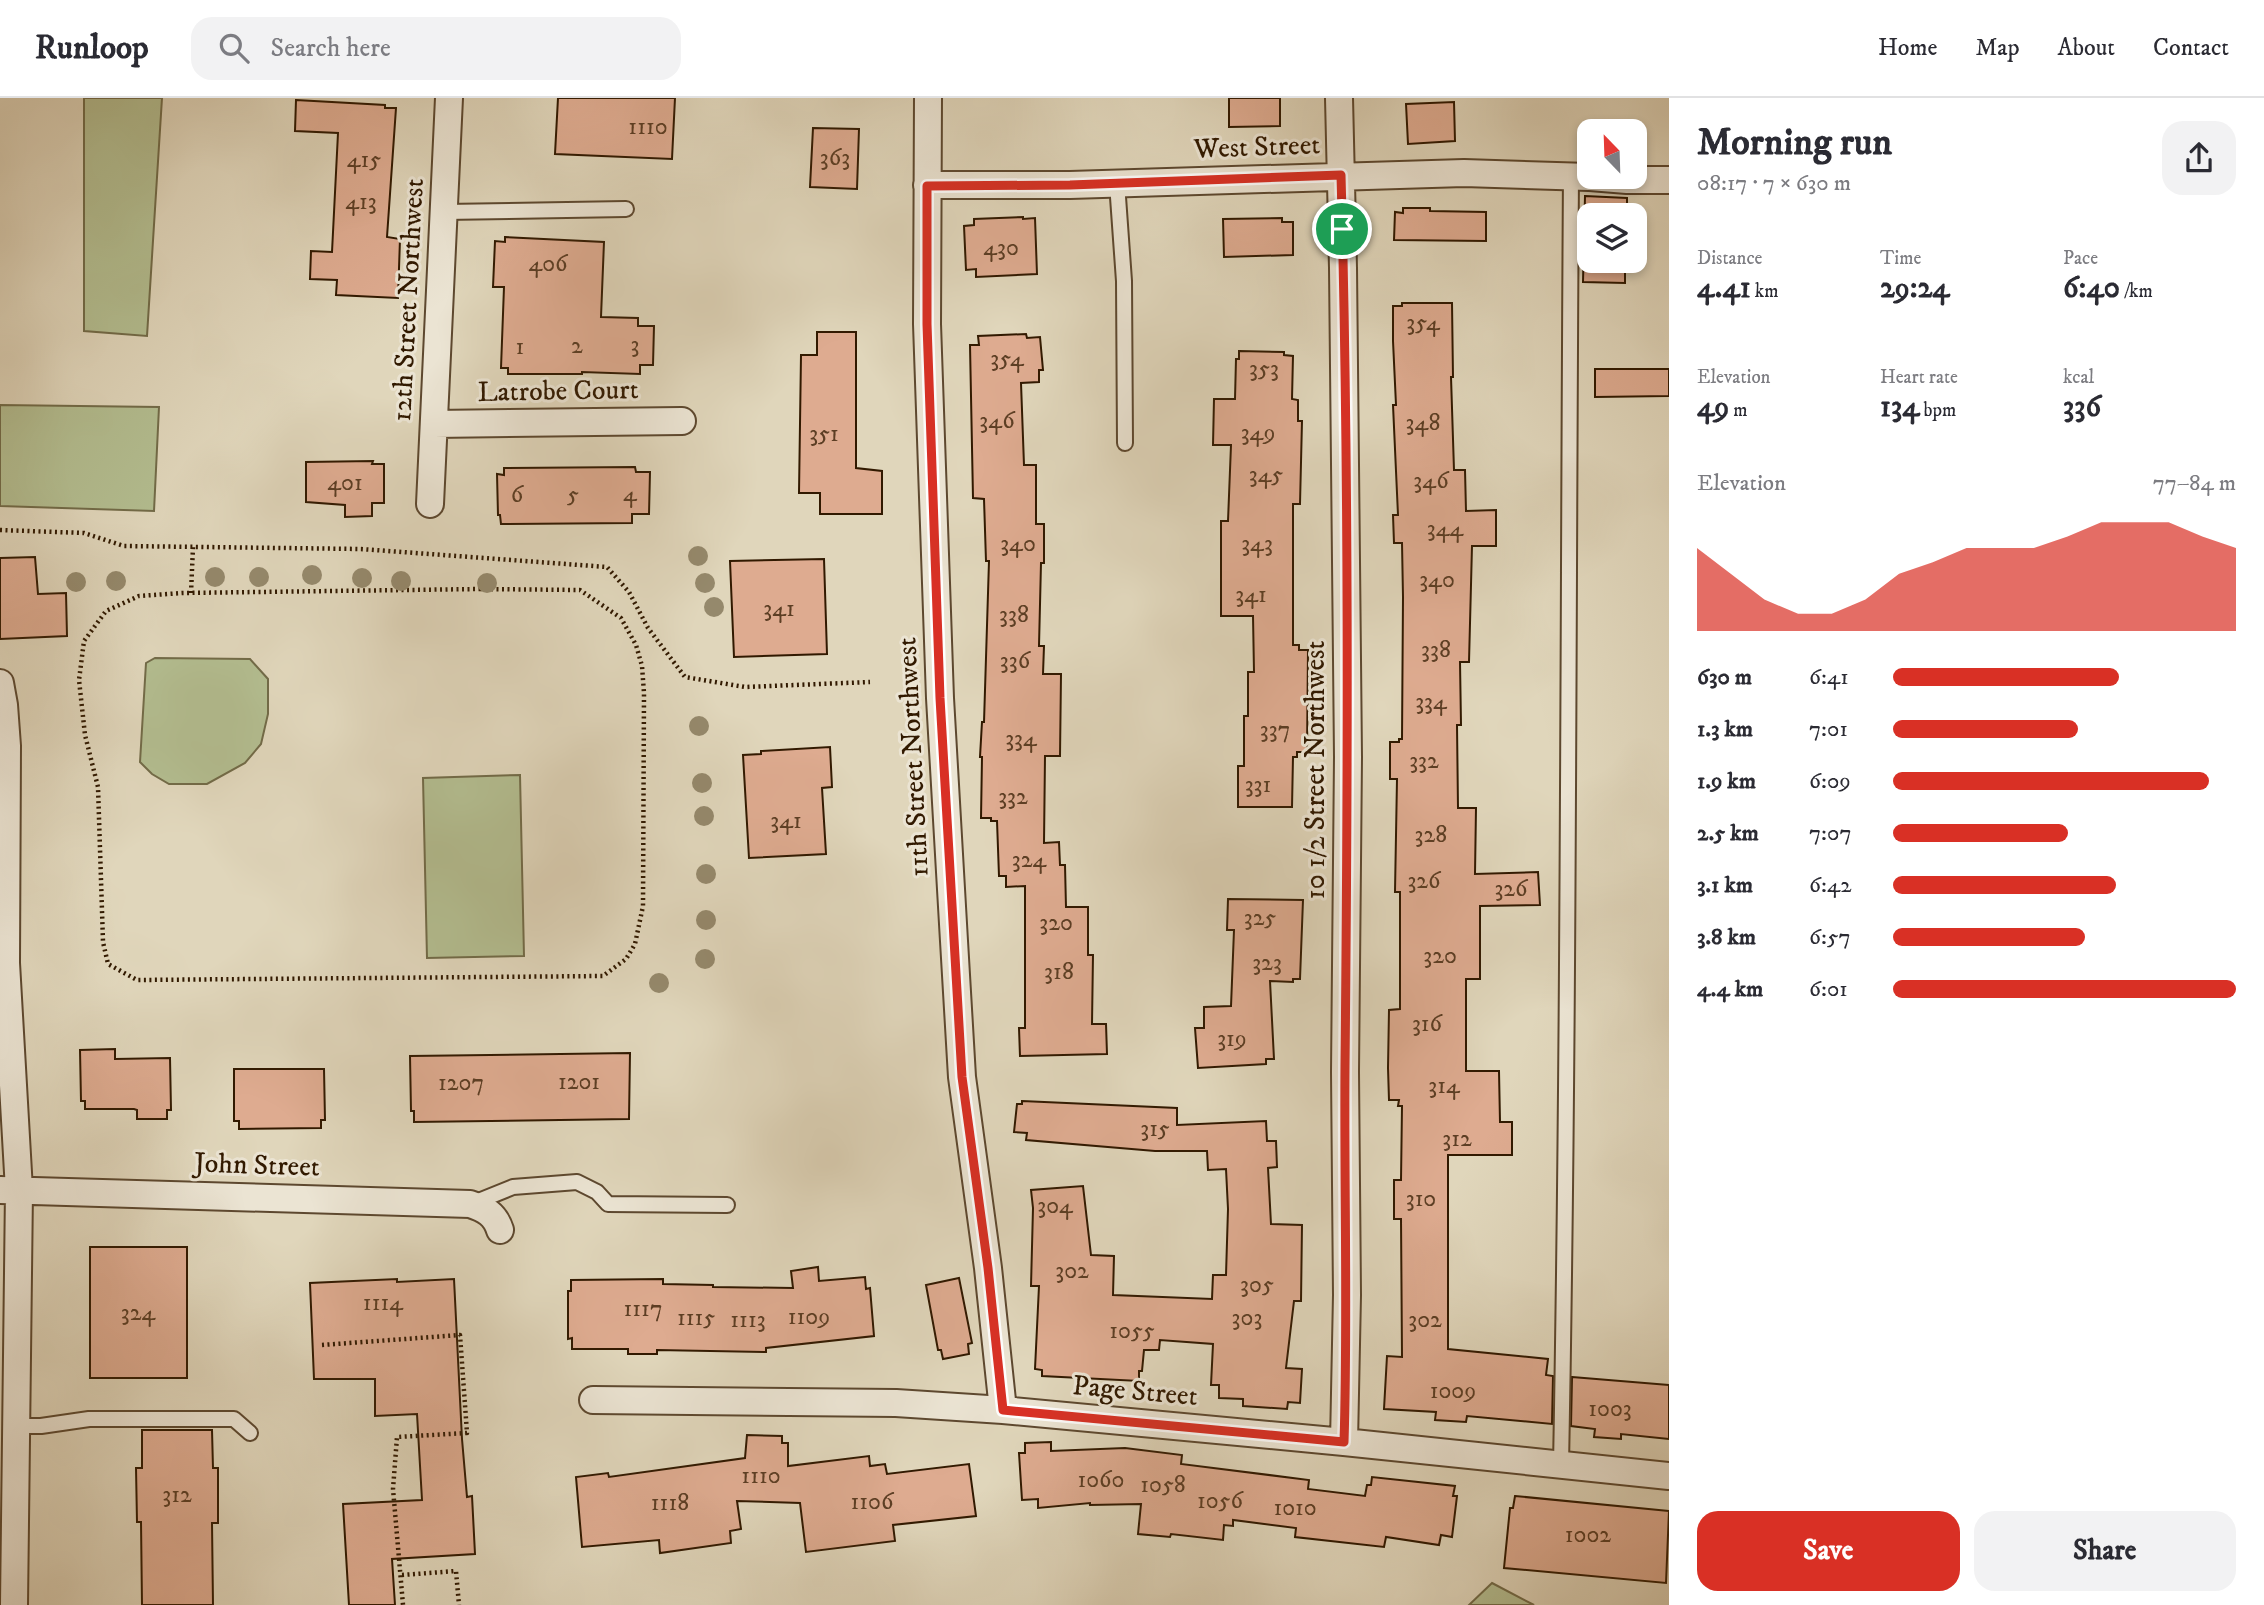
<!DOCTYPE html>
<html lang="en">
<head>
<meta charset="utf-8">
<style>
  :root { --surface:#fff; --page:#f2f2f3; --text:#2b2b33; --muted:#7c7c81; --line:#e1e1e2; --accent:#d93025 }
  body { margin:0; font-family:"IM FELL DW Pica",serif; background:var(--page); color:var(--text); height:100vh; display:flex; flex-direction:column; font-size:26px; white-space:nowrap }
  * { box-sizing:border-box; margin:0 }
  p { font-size:23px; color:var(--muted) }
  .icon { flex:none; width:38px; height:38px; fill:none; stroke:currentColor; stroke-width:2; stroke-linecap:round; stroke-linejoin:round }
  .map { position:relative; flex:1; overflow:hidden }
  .side { display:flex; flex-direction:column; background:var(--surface); width:595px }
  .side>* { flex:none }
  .needle { width:46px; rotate:337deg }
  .buttons { position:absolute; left:1577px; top:21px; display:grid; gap:14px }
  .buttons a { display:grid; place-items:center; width:70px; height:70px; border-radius:14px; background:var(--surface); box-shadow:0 4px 10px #0003; font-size:35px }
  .pin { position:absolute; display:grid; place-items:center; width:60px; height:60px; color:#fff; margin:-30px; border:4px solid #fff; border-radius:50%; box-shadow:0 2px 7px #0007 }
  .round { display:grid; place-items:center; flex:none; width:74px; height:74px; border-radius:21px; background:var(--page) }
  .summary { display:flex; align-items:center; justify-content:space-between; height:119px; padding:0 28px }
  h1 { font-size:38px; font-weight:700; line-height:52px }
  .metrics { display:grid; grid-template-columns:repeat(3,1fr); gap:10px; height:119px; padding:7px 28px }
  .metrics div { display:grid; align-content:center }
  .metrics b { font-size:30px; font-weight:700 }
  .metrics small { font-size:19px; font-weight:400 }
  .metrics p { font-size:19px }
  .chart { height:196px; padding:14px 28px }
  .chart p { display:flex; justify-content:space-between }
  .chart svg { width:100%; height:126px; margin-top:7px; fill:var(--accent); opacity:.7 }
  .primary-button { display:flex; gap:14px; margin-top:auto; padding:14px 28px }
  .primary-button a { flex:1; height:80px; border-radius:21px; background:var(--accent); color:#fff; font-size:28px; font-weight:700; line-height:80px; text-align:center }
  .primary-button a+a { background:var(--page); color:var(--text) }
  ul { padding:0 28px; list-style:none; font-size:23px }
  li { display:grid; grid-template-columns:112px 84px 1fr; align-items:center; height:52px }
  li i { height:18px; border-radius:9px; background:var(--accent) }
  header { display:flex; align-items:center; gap:42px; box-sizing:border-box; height:98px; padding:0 35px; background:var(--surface); border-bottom:2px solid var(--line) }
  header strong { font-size:33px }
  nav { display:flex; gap:38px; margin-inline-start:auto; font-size:24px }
  .search { width:490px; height:63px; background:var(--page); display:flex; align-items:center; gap:18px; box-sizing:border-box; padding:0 24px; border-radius:21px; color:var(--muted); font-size:26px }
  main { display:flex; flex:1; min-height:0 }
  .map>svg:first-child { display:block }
  .green { fill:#b3bd90; stroke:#726b48; stroke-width:2 }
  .building { fill:#deab90; stroke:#311900; stroke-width:2 }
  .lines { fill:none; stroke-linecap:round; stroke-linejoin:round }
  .service-casing { stroke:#5d482f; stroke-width:18 }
  .minor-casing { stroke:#5d482f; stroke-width:30 }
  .path { stroke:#311900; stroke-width:4.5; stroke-dasharray:2 3.5; stroke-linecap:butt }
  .service { stroke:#ebe4d3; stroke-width:14 }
  .minor { stroke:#ebe4d3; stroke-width:26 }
  .tree { fill:#95896c }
  .route-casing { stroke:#fff; stroke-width:14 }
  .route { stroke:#d93025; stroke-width:9 }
  .labels { text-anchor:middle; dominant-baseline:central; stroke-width:6; stroke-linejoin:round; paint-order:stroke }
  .number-label { font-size:24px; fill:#5c3e24 }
  .street-label { font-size:28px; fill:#311900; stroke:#ebe4d3 }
</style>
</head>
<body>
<header>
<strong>Runloop</strong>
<div class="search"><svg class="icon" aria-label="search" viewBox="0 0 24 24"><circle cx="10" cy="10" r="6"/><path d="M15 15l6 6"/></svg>Search here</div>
<nav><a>Home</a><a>Map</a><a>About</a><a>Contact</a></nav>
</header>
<main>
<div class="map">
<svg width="1669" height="1507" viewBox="0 0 1669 1507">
  <rect width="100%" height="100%" fill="#e0d6bb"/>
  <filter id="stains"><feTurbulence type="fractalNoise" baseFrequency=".00286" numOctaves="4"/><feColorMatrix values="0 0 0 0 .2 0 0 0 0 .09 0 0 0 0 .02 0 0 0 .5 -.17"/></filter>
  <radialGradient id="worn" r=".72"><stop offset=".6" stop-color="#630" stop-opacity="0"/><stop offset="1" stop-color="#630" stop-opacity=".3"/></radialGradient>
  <path class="green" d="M84 0H162L147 238 84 233Z
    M0 307 159 309 154 413 0 408Z
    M155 560 250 561 268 581V616L261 646 245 665 207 686H169L152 676 140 664 146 565Z
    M520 677 524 858 427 860 423 680Z
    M1492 1485 1534 1507H1469Z"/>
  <path class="building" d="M558 0H675L672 61 555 56Z
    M1229 0H1280V28L1229 29Z
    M296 2 385 7V10H396L387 139 400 141 398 200 336 197 337 182 310 181 311 153 332 154 338 35 295 33Z
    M1454 4 1455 43 1408 46 1406 6Z
    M813 30 859 31 857 91 810 89Z
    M1585 98 1627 100V117H1589V163H1625V185L1583 184Z
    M1403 110H1430V113L1486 114V143L1394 142 1395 114 1403 115Z
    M1023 119V121L1035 120 1037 176 976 179V171L966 172 964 128 974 127V121Z
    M1282 120V124H1293V157L1224 159 1223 121Z
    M505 139 604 144 601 219 638 220V228H654L653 267H640V276L582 274V276H508V270H501L504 189H493L495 143 505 144Z
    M1402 205H1452L1453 279H1451L1454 372H1465L1466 413 1496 412V448H1472L1469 564H1460L1461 627H1457L1458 710H1476L1475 776 1538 774 1540 807 1480 808V881H1466V973H1499L1500 1024H1512V1057H1448V1251L1548 1261 1546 1277 1553 1278 1552 1326 1467 1318 1466 1324 1435 1322 1436 1314 1384 1311 1387 1258 1402 1259 1401 1121H1394V1082H1401L1402 1008H1398L1399 1002H1389L1388 970 1389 912 1400 911V794H1395L1397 681H1390V644H1399V641H1402L1403 499 1402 445H1394L1393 417H1398L1393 307H1396L1393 243V208H1402Z
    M817 234H856V370L882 373V416H820V395H799L801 257H817Z
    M1026 236 1027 240 1040 239 1043 272H1039V284L1021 285 1024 367H1036V426H1044V465H1041L1039 548H1044L1043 576H1061L1060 658H1045L1044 745 1059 744 1060 767H1065L1066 809H1088V857H1093L1092 926H1106L1107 956 1020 958 1019 930H1025V788L1006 789V778H999L997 723H991V720H981L982 659H980L982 624H984L989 463H986L984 401 973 400 970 247H979L978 238Z
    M1239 253 1284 254V257L1293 258 1292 301 1298 302V323H1302L1300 406H1293V547H1299V552H1308L1307 654H1297V659H1293L1292 709H1238V668H1244V618H1248V574H1254L1253 518H1221V423H1228L1231 347H1213L1214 301H1235L1236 261H1239Z
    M1595 271H1669V298L1595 299Z
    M373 363 372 366H384V405H372V418L345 419V407L306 404V364Z
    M635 369 636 374H650L649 416H632V425L501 426 500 417H498L497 376 504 377V370Z
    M35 459 38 496 66 495 67 538 0 541V460Z
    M824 461 827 556 734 559 730 463Z
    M830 649 832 689 822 690 826 756 749 760 743 657 761 656V653Z
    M1228 801 1303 802 1300 881H1293V884L1270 883 1274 961H1266V966L1198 970 1195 930H1204V909L1231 908 1234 832H1227Z
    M115 951V961L170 960 171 1012H167V1021H137V1012L134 1011H85V1003H81L80 952Z
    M630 955 629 1021 414 1024V1013H411L410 958Z
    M234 971H324L325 1022H321V1030L239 1031V1023H234Z
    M1022 1003 1177 1010V1027L1266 1023 1267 1043H1276L1277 1069 1268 1070 1271 1126 1302 1127 1301 1203H1294L1286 1270 1302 1271 1300 1305 1288 1304 1287 1311 1243 1308V1301L1219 1300V1287H1211L1213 1246 1160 1242 1159 1252H1144L1142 1273H1139V1283L1042 1278V1272L1035 1271 1039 1188H1031L1033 1110 1031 1092 1083 1088 1091 1157 1114 1158 1113 1197 1212 1201 1213 1177H1226L1228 1111 1226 1071 1208 1072 1207 1053H1155L1026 1042 1027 1035 1014 1034 1017 1006H1022Z
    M90 1149H187V1280H90Z
    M818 1169 819 1183 865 1179 866 1191 870 1190 874 1238 766 1250V1254L657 1252V1256H628V1251H572V1240L568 1241V1193H571V1182L663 1181V1186L713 1187V1189L793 1190 791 1173Z
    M959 1180 972 1245 968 1246 969 1256 943 1261 941 1252H938L926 1187Z
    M397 1181V1184L454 1181 462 1341 467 1399 472 1398 475 1456 392 1461 395 1507H349L343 1406 422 1402 417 1316 375 1318V1281H314L310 1185Z
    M1572 1279 1669 1287V1341L1621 1336V1341L1594 1339 1595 1331 1571 1328Z
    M142 1332H212L213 1370H218V1425H212L213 1507H142L141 1424H137L136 1370H142Z
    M747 1337 782 1338V1345H788V1368L869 1358 870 1368 885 1366 887 1376 969 1366 976 1418 893 1427 895 1443 806 1454 800 1405 737 1403 741 1431 730 1433 731 1445 660 1455 659 1442 582 1449 576 1379 608 1375 609 1379 745 1360Z
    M1051 1344V1353L1125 1350 1182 1357 1181 1366 1309 1382 1308 1391 1365 1398 1367 1387H1371L1372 1379 1455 1388 1453 1398H1457L1452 1439 1441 1437 1439 1447 1386 1439 1384 1449 1295 1439 1296 1430 1233 1422V1428L1224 1427 1223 1442 1171 1436 1170 1439 1138 1436 1141 1406 1090 1407V1405L1038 1410V1401L1022 1402 1019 1355H1025V1345Z
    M1515 1398 1669 1413 1666 1485 1504 1470 1510 1410H1513Z"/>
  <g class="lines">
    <defs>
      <path id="service" d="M1117 85 1124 183 1125 345
        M444 114 626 111
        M471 1106 513 1089 577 1084 597 1094 608 1106 727 1107
        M15 1328H41L89 1321H234L250 1335
        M1561 1368C1569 938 1568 507 1571 77"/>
      <path id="minor" d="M928 0 927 226 940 600 954 843 962 979 988 1170 1003 1312
        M1339 0 1343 170 1348 659 1345 974 1347 1197 1344 1344
        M1590 79 1627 82H1669
        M927 87H1070L1464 75 1589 79
        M434 326 682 323
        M430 406 449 0
        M0 585 4 607 7 648 6 865 19 1092 14 1507
        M0 1092 470 1106C485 1111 495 1116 500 1132
        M593 1302 896 1305 1003 1312 1344 1344 1669 1378"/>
    </defs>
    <use href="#service" class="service-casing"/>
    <use href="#minor" class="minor-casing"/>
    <path class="path" d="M0 432 84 435 124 448 361 451 607 469 629 494 648 530 685 579 745 589 870 584
      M480 491 580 492 621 520 636 547 642 568 644 595 643 808 635 846 626 861 603 878 137 882 108 866 103 844 98 689 85 637 79 582 84 543 106 513 139 498 183 495Z
      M191 495 193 449
      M322 1247 460 1237 467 1335 397 1339 393 1391 403 1507
      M402 1477 456 1473 459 1507"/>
    <use href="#service" class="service"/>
    <use href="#minor" class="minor"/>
  </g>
  <g class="tree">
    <circle cx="698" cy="458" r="10"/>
    <circle cx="312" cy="477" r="10"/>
    <circle cx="215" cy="479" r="10"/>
    <circle cx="259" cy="479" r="10"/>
    <circle cx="362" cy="480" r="10"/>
    <circle cx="116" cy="483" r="10"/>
    <circle cx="401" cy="483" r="10"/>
    <circle cx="76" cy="484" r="10"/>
    <circle cx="487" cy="485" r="10"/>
    <circle cx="705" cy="485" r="10"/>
    <circle cx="714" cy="509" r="10"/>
    <circle cx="699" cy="628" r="10"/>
    <circle cx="702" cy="685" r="10"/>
    <circle cx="704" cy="718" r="10"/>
    <circle cx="706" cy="776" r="10"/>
    <circle cx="706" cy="822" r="10"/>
    <circle cx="705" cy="861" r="10"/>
    <circle cx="659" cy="885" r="10"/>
  </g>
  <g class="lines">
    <defs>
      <path id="route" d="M1341 77C1349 374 1348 671 1345 968 1344 1094 1348 1219 1344 1344L1003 1312 988 1170 962 979 940 600 927 226V88L1070 87Z"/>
    </defs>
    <use href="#route" class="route-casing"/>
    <use href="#route" class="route"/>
  </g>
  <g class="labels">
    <g class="number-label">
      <text x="648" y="29">1110</text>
      <text x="835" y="60">363</text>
      <text x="364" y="62">415</text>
      <text x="361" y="104">413</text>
      <text x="1001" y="150">430</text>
      <text x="548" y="166">406</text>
      <text x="1423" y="225">354</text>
      <text x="635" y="247">3</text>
      <text x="577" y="248">2</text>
      <text x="520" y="249">1</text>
      <text x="1007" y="261">354</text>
      <text x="1264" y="271">353</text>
      <text x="997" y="323">346</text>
      <text x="1423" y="325">348</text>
      <text x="1258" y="335">349</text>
      <text x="824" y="336">351</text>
      <text x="1266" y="377">345</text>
      <text x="1431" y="383">346</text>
      <text x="345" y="385">401</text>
      <text x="630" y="396">4</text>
      <text x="517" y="397">6</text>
      <text x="573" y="397">5</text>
      <text x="1445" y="431">344</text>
      <text x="1018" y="446">340</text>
      <text x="1257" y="446">343</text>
      <text x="1437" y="482">340</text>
      <text x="1251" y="497">341</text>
      <text x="779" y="511">341</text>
      <text x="1014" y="517">338</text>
      <text x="1436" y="552">338</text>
      <text x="1015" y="563">336</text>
      <text x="1431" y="604">334</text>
      <text x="1275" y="632">337</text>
      <text x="1021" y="641">334</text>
      <text x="1424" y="663">332</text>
      <text x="1258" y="687">331</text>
      <text x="1013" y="699">332</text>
      <text x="786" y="723">341</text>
      <text x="1431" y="737">328</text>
      <text x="1029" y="762">324</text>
      <text x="1424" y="783">326</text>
      <text x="1511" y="791">326</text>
      <text x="1260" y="820">325</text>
      <text x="1056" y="825">320</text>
      <text x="1440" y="858">320</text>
      <text x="1267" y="865">323</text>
      <text x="1059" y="874">318</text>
      <text x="1427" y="926">316</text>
      <text x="1232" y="941">319</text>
      <text x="579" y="984">1201</text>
      <text x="461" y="985">1207</text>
      <text x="1444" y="988">314</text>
      <text x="1155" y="1031">315</text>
      <text x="1457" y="1041">312</text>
      <text x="1421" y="1101">310</text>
      <text x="1055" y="1108">304</text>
      <text x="1072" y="1173">302</text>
      <text x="1257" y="1187">305</text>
      <text x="383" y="1205">1114</text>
      <text x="643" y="1211">1117</text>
      <text x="138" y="1215">324</text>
      <text x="809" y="1219">1109</text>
      <text x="696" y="1220">1115</text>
      <text x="1247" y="1220">303</text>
      <text x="748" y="1222">1113</text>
      <text x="1425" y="1222">302</text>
      <text x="1132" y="1233">1055</text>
      <text x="1453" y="1293">1009</text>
      <text x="1610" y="1311">1003</text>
      <text x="761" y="1378">1110</text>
      <text x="1101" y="1382">1060</text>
      <text x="1163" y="1387">1058</text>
      <text x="177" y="1397">312</text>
      <text x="1220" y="1403">1056</text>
      <text x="872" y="1404">1106</text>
      <text x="670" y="1405">1118</text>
      <text x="1295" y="1410">1010</text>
      <text x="1588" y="1437">1002</text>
    </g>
    <g class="street-label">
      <text transform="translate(1257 49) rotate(-2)">West Street</text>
      <text transform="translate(408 202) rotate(-87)">12th Street Northwest</text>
      <text transform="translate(558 293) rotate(-1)">Latrobe Court</text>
      <text transform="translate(913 659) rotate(-93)">11th Street Northwest</text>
      <text transform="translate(1315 672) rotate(-90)">10 1/2 Street Northwest</text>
      <text transform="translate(257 1067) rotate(2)">John Street</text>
      <text transform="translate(1135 1293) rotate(5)">Page Street</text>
    </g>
  </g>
  <rect width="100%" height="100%" filter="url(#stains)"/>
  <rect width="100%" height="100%" fill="url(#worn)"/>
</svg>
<div class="buttons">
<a><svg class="needle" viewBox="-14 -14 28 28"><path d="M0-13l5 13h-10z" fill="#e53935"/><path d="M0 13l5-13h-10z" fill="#7c7c81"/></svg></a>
<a><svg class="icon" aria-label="layers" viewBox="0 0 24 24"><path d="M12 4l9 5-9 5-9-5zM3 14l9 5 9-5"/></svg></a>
</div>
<div class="pin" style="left:1342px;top:131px;background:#1e9e55"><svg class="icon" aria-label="arrive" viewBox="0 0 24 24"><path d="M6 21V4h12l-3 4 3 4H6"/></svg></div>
</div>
<section class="side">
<div class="summary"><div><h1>Morning run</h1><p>08:17 · 7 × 630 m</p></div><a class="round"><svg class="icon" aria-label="share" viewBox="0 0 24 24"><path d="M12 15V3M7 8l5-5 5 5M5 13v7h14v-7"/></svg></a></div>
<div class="metrics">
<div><p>Distance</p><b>4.41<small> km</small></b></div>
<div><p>Time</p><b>29:24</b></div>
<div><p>Pace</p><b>6:40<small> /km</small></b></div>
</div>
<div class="metrics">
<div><p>Elevation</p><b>49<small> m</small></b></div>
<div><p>Heart rate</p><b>134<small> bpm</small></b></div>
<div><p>kcal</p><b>336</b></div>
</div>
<div class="chart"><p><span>Elevation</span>77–84 m</p>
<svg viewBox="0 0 160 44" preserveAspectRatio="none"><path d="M0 44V15L10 24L20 33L30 38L40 38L50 33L60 24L70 20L80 15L90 15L100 15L110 11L120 6L130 6L140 6L150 11L160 15V44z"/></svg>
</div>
<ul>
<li><b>630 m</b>6:41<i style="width:66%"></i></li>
<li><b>1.3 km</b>7:01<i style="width:54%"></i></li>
<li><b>1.9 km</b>6:09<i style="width:92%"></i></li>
<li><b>2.5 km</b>7:07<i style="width:51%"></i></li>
<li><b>3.1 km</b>6:42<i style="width:65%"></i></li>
<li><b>3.8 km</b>6:57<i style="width:56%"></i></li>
<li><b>4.4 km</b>6:01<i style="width:100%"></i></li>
</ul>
<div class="primary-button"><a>Save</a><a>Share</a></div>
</section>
</main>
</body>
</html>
